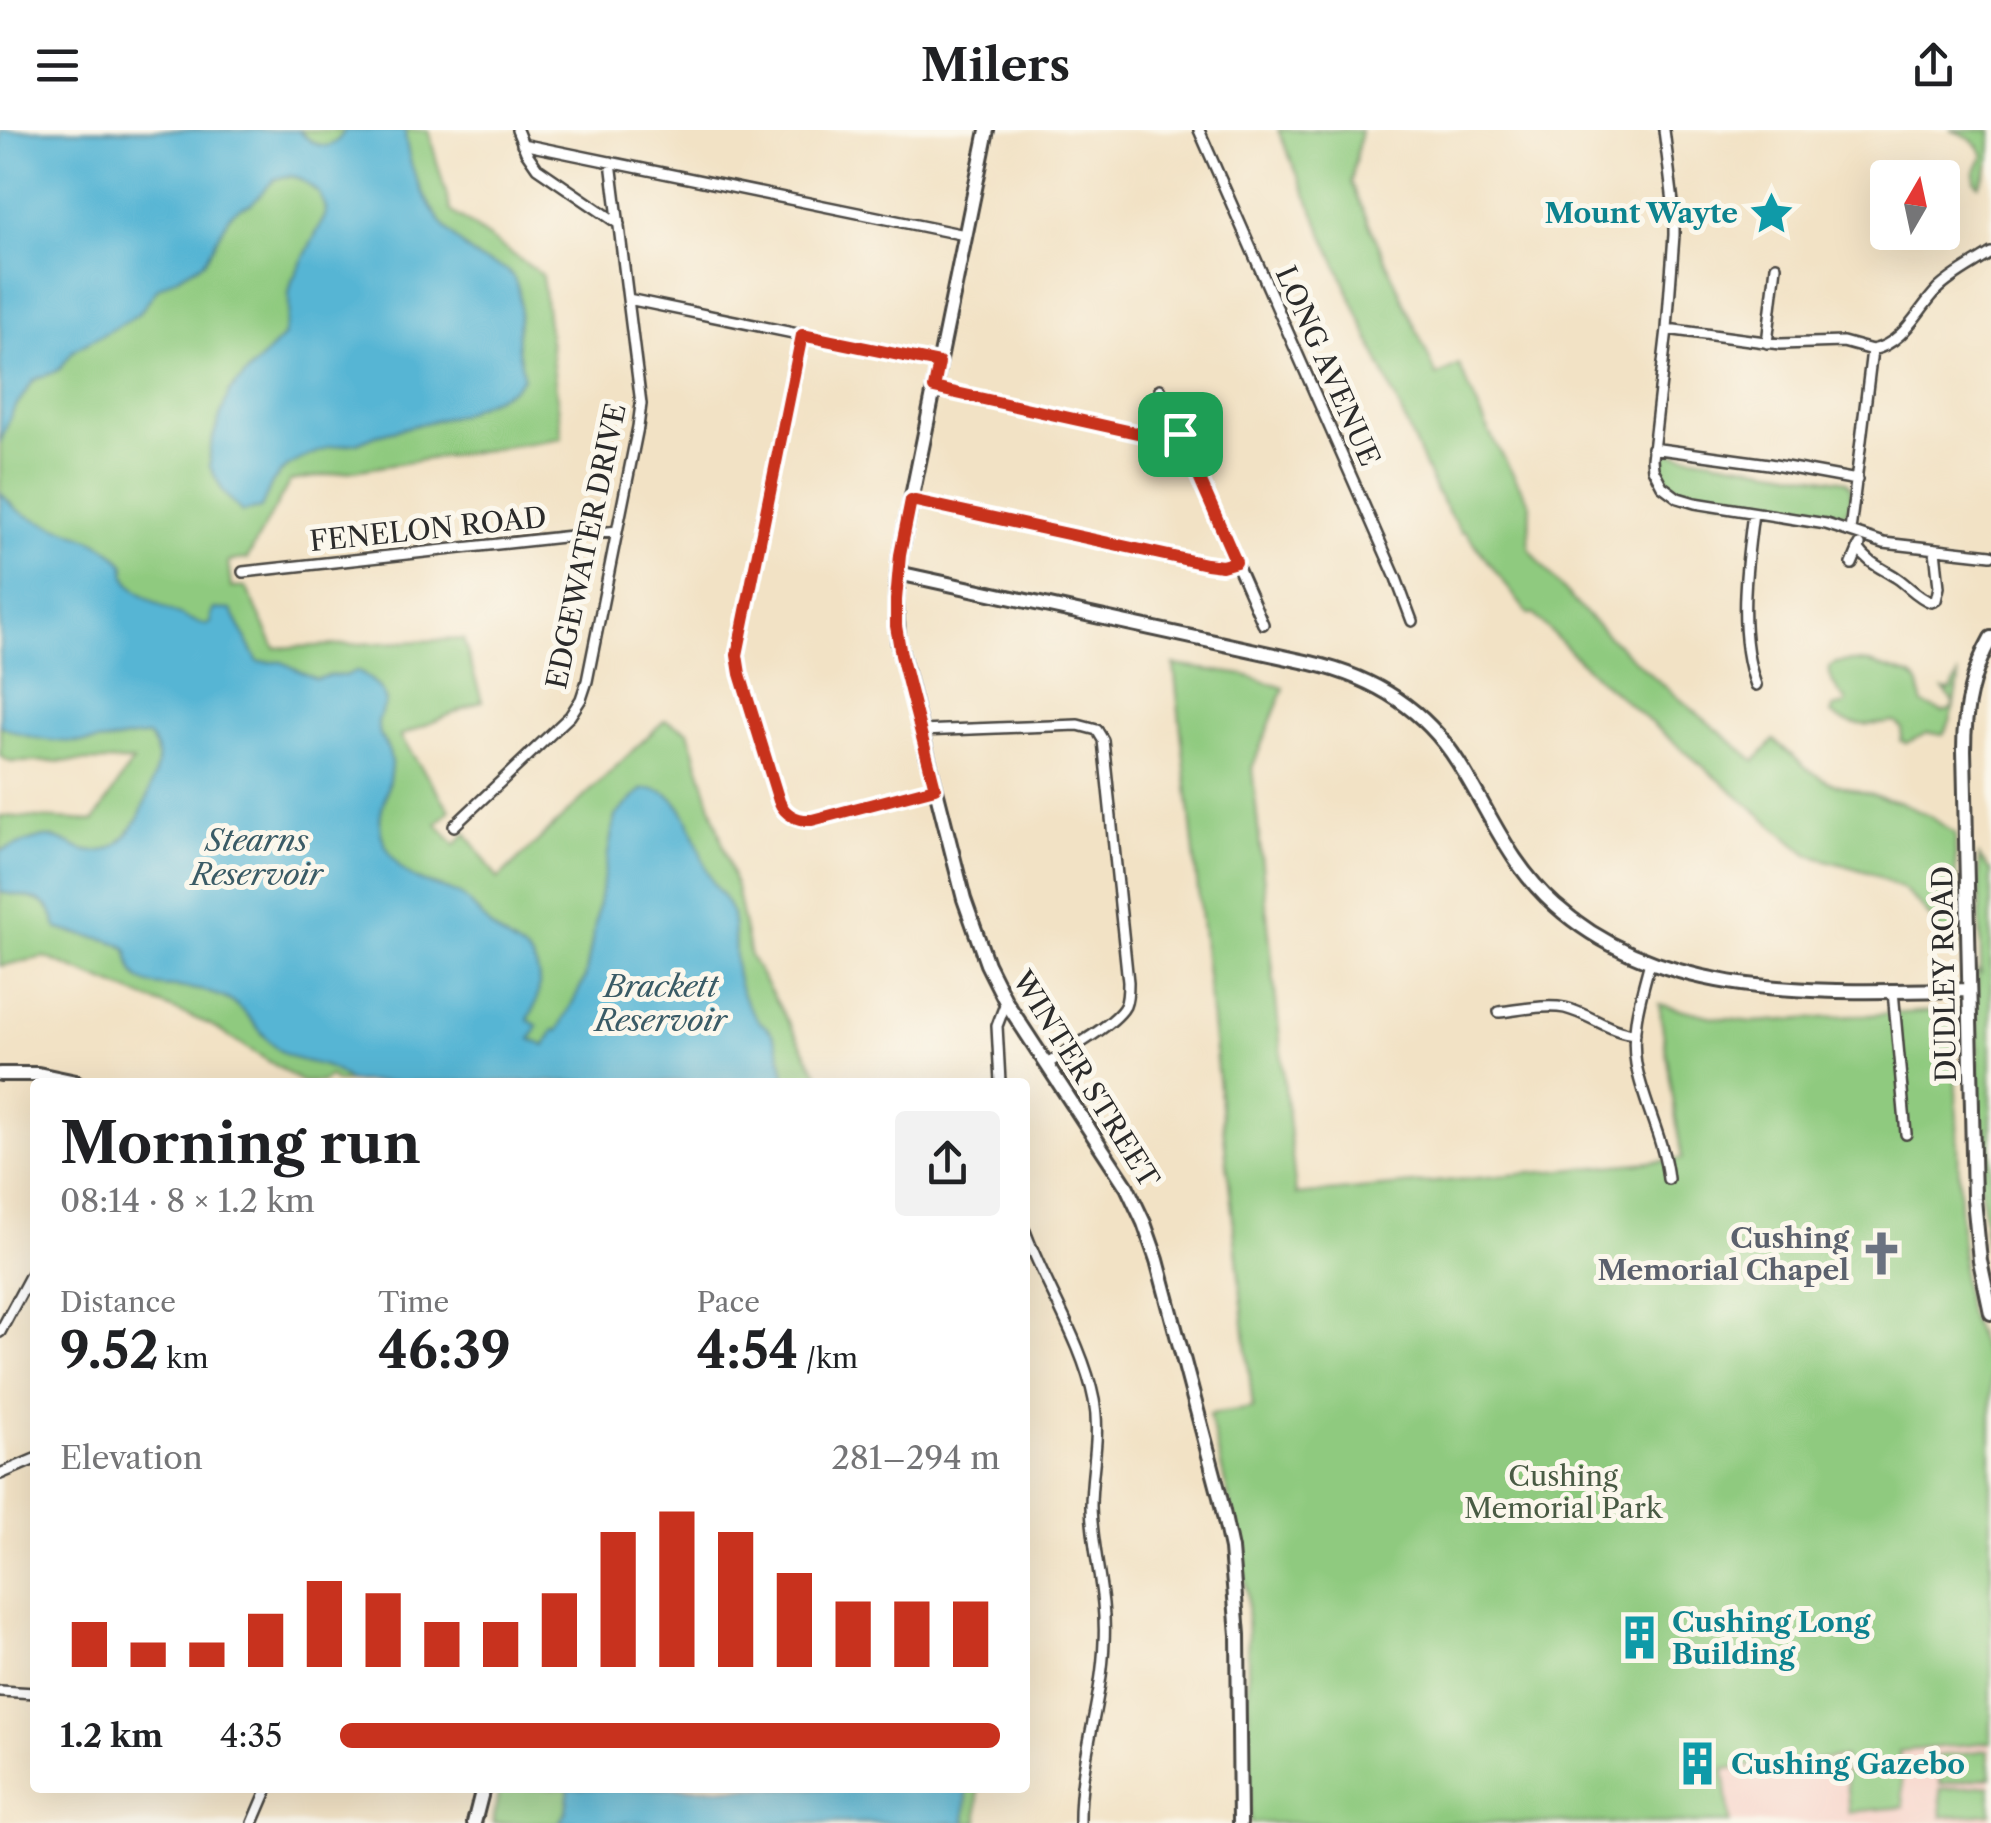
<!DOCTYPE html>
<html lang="en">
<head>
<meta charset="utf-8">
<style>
  :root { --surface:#fff; --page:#f2f2f2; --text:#202124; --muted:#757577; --accent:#c8321e }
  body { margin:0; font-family:"Libre Caslon Text",serif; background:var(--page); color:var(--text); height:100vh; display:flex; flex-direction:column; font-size:38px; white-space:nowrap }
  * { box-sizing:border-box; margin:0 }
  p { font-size:32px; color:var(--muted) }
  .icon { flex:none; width:55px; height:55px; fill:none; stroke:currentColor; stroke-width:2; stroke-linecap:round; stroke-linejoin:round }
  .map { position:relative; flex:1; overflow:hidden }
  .side { position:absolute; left:30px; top:948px; width:1000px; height:715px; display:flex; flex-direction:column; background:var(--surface); border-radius:10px; box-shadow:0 10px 40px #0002 }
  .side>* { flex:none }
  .needle { width:65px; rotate:9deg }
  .buttons { position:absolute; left:1870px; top:30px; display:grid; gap:20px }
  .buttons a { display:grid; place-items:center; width:90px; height:90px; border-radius:10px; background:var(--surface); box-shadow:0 10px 40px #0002; font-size:50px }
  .pin { position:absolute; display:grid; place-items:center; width:85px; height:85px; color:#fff; margin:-42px; border-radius:20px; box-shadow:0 5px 15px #0006 }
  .round { display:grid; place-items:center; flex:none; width:105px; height:105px; border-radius:10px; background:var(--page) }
  .headline { display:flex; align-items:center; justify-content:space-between; height:170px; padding:0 30px }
  h1 { font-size:55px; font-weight:700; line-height:75px }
  .stats { display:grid; grid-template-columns:repeat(3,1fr); gap:15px; height:170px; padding:10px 30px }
  .stats div { display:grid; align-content:center }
  .stats b { font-size:50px; font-weight:700 }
  .stats small { font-size:28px; font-weight:400 }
  .stats p { font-size:28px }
  .chart { height:280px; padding:20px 30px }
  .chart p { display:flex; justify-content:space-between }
  .chart svg { width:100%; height:180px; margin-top:10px; stroke:var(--accent); stroke-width:6 }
  ul { padding:0 30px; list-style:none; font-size:32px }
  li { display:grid; grid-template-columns:160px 120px 1fr; align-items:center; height:75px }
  li i { height:25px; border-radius:12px; background:var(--accent) }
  header { display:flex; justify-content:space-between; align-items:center; height:130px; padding:0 30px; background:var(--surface); font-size:45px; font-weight:700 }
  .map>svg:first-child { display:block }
  .built { fill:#f7d1c7 }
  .green { fill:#8fca7f; stroke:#5d7a55; stroke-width:2.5 }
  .water { fill:#56b5d4; stroke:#407080; stroke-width:2.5 }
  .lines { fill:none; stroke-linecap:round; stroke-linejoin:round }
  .street-casing { stroke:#494642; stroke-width:14 }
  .secondary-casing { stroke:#494642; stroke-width:18 }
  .street { stroke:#fff; stroke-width:9 }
  .secondary { stroke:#fff; stroke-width:12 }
  .route-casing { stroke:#fff; stroke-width:20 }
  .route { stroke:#c8321e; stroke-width:12 }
  .labels { text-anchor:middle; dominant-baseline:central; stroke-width:10; stroke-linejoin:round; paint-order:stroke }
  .culture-label { font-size:28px; font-weight:bold; fill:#0d838f; stroke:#fbf7ec; text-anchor:start }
  .street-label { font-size:28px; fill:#2b2b2b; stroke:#fbf7ec }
  .worship-label { font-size:28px; font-weight:bold; fill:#5b616d; stroke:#fbf7ec; text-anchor:end }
  .park-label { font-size:28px; fill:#495b44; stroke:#fbf7ec }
  .water-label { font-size:30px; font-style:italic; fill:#3a5b66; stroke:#fbf7ec }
</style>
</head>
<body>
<header><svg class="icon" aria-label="menu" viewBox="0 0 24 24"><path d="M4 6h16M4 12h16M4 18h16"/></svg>Milers<svg class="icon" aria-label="share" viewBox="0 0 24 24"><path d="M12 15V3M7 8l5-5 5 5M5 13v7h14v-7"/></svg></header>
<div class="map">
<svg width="1991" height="1693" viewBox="0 0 1991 1693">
  <rect width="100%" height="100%" fill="#fbf7ec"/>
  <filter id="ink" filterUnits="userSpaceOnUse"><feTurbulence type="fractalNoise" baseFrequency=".01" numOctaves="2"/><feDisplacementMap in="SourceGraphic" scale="20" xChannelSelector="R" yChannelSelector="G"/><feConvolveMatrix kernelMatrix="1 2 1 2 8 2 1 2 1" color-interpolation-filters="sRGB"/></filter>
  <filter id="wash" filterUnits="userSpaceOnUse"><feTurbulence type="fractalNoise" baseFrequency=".0048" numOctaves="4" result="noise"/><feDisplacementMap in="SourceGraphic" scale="40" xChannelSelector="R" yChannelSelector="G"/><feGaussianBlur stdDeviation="2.25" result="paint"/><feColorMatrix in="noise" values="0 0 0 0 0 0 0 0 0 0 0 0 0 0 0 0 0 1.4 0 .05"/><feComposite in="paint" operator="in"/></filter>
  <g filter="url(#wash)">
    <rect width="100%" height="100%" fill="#f2e2c5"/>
    <path class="built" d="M1991 1612V1693H1730L1724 1639Z"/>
    <path class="green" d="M0 0H428L451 81 542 145 562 308 290 351 247 429 228 431 231 458 246 457 275 518 463 509 482 571 400 606 450 680 437 694 455 715 466 703 498 749 665 590 688 601 736 757 750 826 823 952H336L329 946 323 952H302L209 894 45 827 0 836V686L94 691 133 631 10 632 0 626Z
      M1278 0H1361L1351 53 1437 246 1459 235 1489 302 1530 374 1529 418C1591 502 1676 565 1755 631L1774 610 1809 640 1831 653 1901 673 1930 686 1955 704 1958 823 1919 774 1902 759 1871 743 1809 725 1595 546 1533 484H1528L1465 401 1461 402 1436 362Z
      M1950 0H1991C1991 22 1991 39 1979 55L1975 51V41L1984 26C1977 10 1966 5 1950 0Z
      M1669 322 1846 351 1851 357C1851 371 1851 385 1835 387L1689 364C1672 358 1661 346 1659 327L1661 324Z
      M1848 531 1870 533 1912 546C1922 553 1919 564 1923 574L1943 582 1950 580 1954 574 1944 560 1951 561 1958 546C1960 563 1959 547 1956 563 1952 581 1955 586 1943 604L1927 603 1906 613 1901 611 1902 598 1895 592C1875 595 1848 598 1831 584L1833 578 1845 575 1847 571C1838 562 1828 550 1830 537L1836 533Z
      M1174 535 1245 545 1284 558 1252 638 1296 1065 1682 1029 1659 874 1713 887 1753 892 1953 880 1963 1153 1968 1183 1991 1240V1612L1899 1621 1904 1677 1849 1682 1844 1627 1724 1639 1730 1693H1250L1247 1463 1239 1412 1209 1284 1253 1278Z
      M1979 727 1991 742V1150C1975 1048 1979 943 1977 840L1981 843Z
      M1988 1620 1991 1647 1940 1654 1937 1626Z
      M1989 1655 1991 1683 1942 1687 1940 1659Z
      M499 1658H978V1693H493Z"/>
    <path class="water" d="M0 0H298C315 17 331 25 345 0H405C408 48 437 97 475 126 485 134 504 136 509 142 529 164 515 193 518 218 519 228 523 237 523 248L513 259 461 284 376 305 357 313 329 317 299 330 284 339 272 353 261 378 242 382 224 363 210 337V321L214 304 229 262 283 207 289 181V163L292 151 325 86 326 78 319 63 299 48 291 46 275 49 251 74 239 78 231 84 204 132 158 158 140 182 128 191 74 220 59 240 34 250 12 282 0 313Z
      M0 362C7 370 14 379 24 384 56 401 103 404 125 436 125 443 124 445 128 451 140 468 187 490 206 495L211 493V485L214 479 231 480 258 532H282L316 549 332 545 345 546 356 541C369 547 381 557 386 571 384 579 379 584 378 592 376 608 392 616 391 635 388 679 364 692 399 736 415 755 440 754 460 765 474 774 480 787 492 798 502 807 512 813 523 820 546 837 541 868 528 890L538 896 531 909 545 916 554 900 558 901 585 848 615 686 642 660C688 652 695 719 711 749 717 761 727 768 731 781 737 804 732 828 738 850 741 864 750 881 759 891 761 893 769 899 770 901 781 915 782 936 787 952H349C328 928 301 937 279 920 257 903 248 877 222 867 207 861 191 858 175 857 165 856 153 857 144 852 130 845 131 832 127 819 106 804 80 808 57 798 54 793 54 786 51 781 43 766 15 766 0 762V721C15 717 31 709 45 707 58 706 71 716 83 720 123 732 144 681 153 650 158 634 161 618 148 606 135 605 122 610 109 611 73 614 32 613 0 595Z
      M569 1658H967L965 1693H559L566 1681Z"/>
  </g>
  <g filter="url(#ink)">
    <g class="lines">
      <defs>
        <path id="street" d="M517 0 526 22 537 38 619 94
          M1199 0 1396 448 1412 491
          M1664 0 1674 80V105L1667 199 1652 329 1653 339 1662 356 1678 368 1695 373 1826 394 1884 413 1991 425
          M522 14 965 105
          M628 169 939 233
          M1667 199 1780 214 1843 212 1872 220
          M801 205 738 518 739 542 779 671C785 684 797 691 812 690L935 658
          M1767 213 1776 136
          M1872 220C1904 213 1916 182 1937 160 1952 145 1973 135 1991 123
          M934 259 1146 305 1163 307 1179 304
          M1160 259 1263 494
          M1652 318 1769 334 1857 350
          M911 370 1206 434 1222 436 1236 432
          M1753 383C1746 437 1737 504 1756 555
          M1850 401 1872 220
          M1858 418C1869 434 1882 438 1897 448 1909 456 1917 467 1931 472L1936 470 1939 457 1935 420
          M1852 434 1860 415
          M243 442 617 401
          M920 601 1078 595 1097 600 1103 610 1128 852C1128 860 1128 869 1125 876 1116 894 1065 922 1047 934
          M454 696 570 586 581 569 587 551 638 297 641 274 611 32
          M1650 832C1641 866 1630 899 1636 934 1643 973 1664 1009 1668 1049
          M1893 861 1906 1004
          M1499 882C1520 880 1545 874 1565 878 1590 884 1609 902 1635 904
          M1000 952 997 896 1006 872
          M1025 1101C1045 1156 1083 1213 1094 1270 1101 1306 1091 1340 1091 1376 1092 1422 1107 1466 1104 1512 1102 1573 1079 1632 1080 1693
          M0 1202 35 1137
          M0 1344 35 1329
          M0 1561 35 1563
          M253 1693 268 1658"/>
        <path id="secondary" d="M987 0 900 425 896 470 898 511 964 769 987 834 1006 872 1127 1057 1144 1093 1157 1130 1220 1367 1231 1419 1238 1505 1240 1693
          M898 443 1311 533C1372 547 1424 578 1458 632 1491 684 1508 733 1555 775 1666 875 1831 861 1969 860
          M1991 508C1971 543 1964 580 1964 620L1974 1069 1980 1131 1991 1183
          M0 944H38L76 952
          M474 1693 483 1658"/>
      </defs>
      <use href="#street" class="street-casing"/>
      <use href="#secondary" class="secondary-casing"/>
      <use href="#street" class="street"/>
      <use href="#secondary" class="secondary"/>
    </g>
  </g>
  <g class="lines" filter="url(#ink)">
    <defs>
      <path id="route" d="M802 205 939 233 934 258 1146 305 1163 307 1180 304 1236 432 1222 436 1206 434 911 370 900 425 896 470V496L901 525 935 658 812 690C797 691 785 685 779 671L740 544 737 525Z"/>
    </defs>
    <use href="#route" class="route-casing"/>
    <use href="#route" class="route"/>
  </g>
  <defs>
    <symbol id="sight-bare" viewBox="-9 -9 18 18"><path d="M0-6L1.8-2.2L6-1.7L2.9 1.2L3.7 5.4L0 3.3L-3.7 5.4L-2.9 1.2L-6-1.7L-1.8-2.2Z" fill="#0f9aa8" stroke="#fbf7ec" stroke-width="2.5" paint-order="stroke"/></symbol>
    <symbol id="church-bare" viewBox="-9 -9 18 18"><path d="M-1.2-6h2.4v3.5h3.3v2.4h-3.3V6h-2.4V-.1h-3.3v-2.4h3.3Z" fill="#6b7280" stroke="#fbf7ec" stroke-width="2.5" paint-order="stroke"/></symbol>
    <symbol id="building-bare" viewBox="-9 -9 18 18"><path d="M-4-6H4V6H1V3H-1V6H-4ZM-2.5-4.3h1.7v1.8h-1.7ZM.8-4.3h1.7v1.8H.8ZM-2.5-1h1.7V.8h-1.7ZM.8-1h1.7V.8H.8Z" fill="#0f9aa8" stroke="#fbf7ec" stroke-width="2.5" paint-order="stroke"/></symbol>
  </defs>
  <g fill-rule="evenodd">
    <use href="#sight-bare" x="1740" y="52" width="63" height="63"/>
    <use href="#church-bare" x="1850" y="1092" width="63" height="63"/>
    <use href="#building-bare" x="1608" y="1476" width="63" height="63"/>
    <use href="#building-bare" x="1666" y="1602" width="63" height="63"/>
  </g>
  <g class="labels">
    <g class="culture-label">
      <text x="1738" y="83" text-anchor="end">Mount Wayte</text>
      <text x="1672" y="1492">Cushing Long<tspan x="1672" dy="32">Building</tspan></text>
      <text x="1731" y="1634">Cushing Gazebo</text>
    </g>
    <g class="street-label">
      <text transform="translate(1328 236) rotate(66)">LONG AVENUE</text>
      <text transform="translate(428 399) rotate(-6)">FENELON ROAD</text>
      <text transform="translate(586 416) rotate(-78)">EDGEWATER DRIVE</text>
      <text transform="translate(1944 844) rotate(-91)">DUDLEY ROAD</text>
      <text transform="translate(1086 949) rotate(58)">WINTER STREET</text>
    </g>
    <g class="worship-label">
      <text x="1849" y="1108">Cushing<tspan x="1849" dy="32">Memorial Chapel</tspan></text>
    </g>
    <g class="park-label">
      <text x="1563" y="1346">Cushing<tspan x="1563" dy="32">Memorial Park</tspan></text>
    </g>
    <g class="water-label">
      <text x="257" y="710">Stearns<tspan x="257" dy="34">Reservoir</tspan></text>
      <text x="661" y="856">Brackett<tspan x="661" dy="34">Reservoir</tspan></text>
    </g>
  </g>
</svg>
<div class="buttons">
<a><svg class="needle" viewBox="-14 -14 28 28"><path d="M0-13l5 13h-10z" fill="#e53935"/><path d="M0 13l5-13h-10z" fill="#757577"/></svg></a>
</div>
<div class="pin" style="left:1180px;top:304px;background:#1e9e55"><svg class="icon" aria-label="arrive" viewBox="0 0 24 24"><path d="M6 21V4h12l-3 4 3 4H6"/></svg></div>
<section class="side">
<div class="headline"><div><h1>Morning run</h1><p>08:14 · 8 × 1.2 km</p></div><a class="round"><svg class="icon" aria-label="share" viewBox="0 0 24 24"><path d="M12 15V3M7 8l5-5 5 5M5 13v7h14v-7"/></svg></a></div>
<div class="stats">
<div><p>Distance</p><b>9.52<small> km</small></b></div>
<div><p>Time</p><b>46:39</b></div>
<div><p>Pace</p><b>4:54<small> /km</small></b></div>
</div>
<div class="chart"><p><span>Elevation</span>281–294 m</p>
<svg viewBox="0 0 160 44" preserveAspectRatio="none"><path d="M5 44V33M15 44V38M25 44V38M35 44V31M45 44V23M55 44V26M65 44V33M75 44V33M85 44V26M95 44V11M105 44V6M115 44V11M125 44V21M135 44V28M145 44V28M155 44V28"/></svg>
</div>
<ul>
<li><b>1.2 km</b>4:35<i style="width:100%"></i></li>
</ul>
</section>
</div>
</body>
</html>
